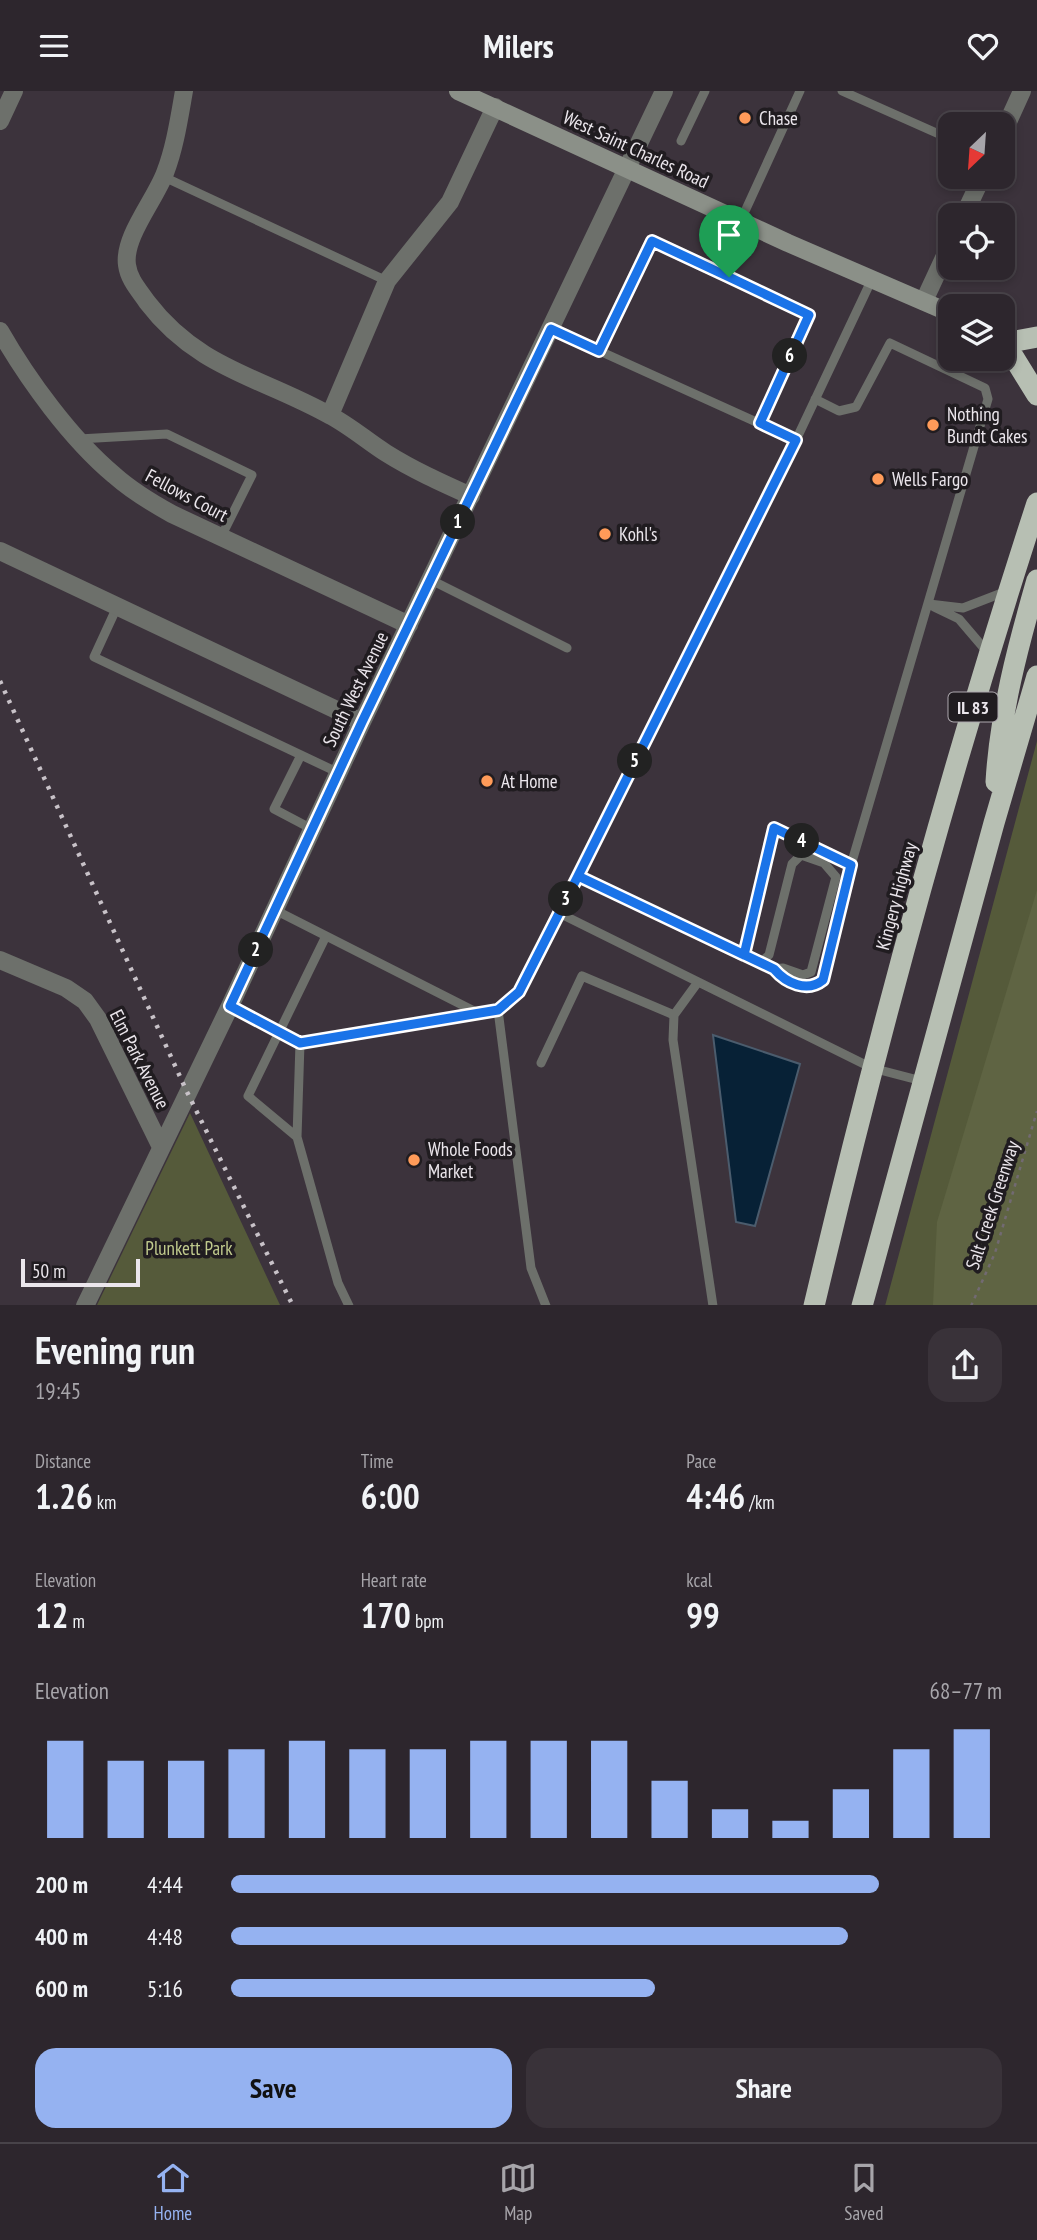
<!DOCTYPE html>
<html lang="en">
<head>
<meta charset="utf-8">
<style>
  :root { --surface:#2d262d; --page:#393239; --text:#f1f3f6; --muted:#a7a5aa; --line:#484349; --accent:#95b2f1 }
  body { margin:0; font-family:"PT Sans Narrow",sans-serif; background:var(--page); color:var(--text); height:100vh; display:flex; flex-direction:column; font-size:26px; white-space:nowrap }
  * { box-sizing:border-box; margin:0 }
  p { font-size:23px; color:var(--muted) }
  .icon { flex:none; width:38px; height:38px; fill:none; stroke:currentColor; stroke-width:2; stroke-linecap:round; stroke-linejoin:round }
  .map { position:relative; height:1214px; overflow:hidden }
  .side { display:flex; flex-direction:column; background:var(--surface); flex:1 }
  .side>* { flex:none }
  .needle { width:46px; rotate:205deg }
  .tools { position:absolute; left:938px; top:21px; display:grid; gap:14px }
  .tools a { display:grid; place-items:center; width:77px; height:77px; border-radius:14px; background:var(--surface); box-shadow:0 4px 10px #0003,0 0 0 2px var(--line); font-size:35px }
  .scale { position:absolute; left:21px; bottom:18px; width:119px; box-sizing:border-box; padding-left:7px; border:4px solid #ebe6ec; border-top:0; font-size:19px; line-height:24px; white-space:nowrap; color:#ebe6ec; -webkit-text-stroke:5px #201c20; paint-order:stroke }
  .pin { position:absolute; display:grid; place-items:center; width:60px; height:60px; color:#fff; margin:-72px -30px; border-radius:50% 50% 50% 0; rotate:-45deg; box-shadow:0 0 7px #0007 }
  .pin .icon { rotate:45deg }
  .km { position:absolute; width:35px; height:35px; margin:-18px; border-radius:50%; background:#222; color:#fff; font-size:19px; line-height:35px; text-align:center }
  .round { display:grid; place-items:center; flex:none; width:74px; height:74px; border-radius:21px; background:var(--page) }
  .summary { display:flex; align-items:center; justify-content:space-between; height:119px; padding:0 35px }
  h1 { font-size:38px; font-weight:600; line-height:52px }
  .figures { display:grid; grid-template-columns:repeat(3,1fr); gap:10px; height:119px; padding:7px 35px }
  .figures div { display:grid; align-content:center }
  .figures b { font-size:35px; font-weight:600 }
  .figures small { font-size:19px; font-weight:400 }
  .figures p { font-size:19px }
  .chart { height:196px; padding:14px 35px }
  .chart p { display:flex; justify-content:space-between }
  .chart svg { width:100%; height:126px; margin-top:7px; stroke:var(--accent); stroke-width:6 }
  .action { display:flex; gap:14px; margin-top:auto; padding:14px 35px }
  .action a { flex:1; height:80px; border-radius:21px; background:var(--accent); color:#111; font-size:28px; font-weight:600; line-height:80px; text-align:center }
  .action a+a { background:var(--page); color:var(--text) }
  ul { padding:0 35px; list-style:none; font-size:23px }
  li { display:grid; grid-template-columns:112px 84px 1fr; align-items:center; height:52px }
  li i { height:18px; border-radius:9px; background:var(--accent) }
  header { display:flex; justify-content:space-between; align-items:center; height:91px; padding:0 35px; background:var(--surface); font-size:32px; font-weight:600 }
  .tabs { display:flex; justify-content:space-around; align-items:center; height:98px; border-top:2px solid var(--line); background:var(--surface); font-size:19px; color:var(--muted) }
  .tabs a { display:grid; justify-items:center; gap:4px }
  .tabs .selected { color:var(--accent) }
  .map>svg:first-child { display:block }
  .green { fill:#555a3a }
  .forest { fill:#5f6443 }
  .water { fill:#072136; stroke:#4b5c6d; stroke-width:2 }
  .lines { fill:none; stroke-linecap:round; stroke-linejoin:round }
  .path { stroke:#726a72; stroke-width:2.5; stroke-dasharray:3.5 5; stroke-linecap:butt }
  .lane { stroke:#6d706b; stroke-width:9 }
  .street { stroke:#6d706b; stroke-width:18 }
  .secondary { stroke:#8b9088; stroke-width:18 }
  .highway { stroke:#b7bfb3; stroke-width:21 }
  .rail { stroke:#c8c2c8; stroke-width:4.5; stroke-dasharray:3.5 7; stroke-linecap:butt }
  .route-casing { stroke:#fff; stroke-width:14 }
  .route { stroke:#1a73e8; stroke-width:9 }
  .poi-dot { fill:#ff9b59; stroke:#201c20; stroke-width:2.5 }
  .labels { text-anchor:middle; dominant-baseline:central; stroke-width:7; stroke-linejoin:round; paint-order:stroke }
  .shield { fill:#201c20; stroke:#aea9af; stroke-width:2 }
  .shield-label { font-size:18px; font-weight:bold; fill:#ebe6ec }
  .poi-label { font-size:19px; fill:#ebe6ec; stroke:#201c20; text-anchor:start }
  .street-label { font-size:19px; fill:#ebe6ec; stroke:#201c20 }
  .park-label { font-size:19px; fill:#c0ca8d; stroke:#201c20 }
</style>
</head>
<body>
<header><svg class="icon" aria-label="menu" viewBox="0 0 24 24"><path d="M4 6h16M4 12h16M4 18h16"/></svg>Milers<svg class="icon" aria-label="heart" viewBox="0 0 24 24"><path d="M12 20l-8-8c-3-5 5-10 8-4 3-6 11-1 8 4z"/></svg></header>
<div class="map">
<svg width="1037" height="1215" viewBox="0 0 1037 1215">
  <rect width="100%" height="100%" fill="#3c333c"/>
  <path class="green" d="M1037 650V1214L885 1215Z
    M190 1022 280 1214H97Z"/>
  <path class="forest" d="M1037 799V1214H933L937 1131Z"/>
  <path class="water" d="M713 944 800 973 755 1135 736 1131Z"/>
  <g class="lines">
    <path class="path" d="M971 1215 995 1162 1037 1020"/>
    <path class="lane" d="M842 0 950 48
      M681 50 705 0
      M164 86 387 190
      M741 129 800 0
      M551 238 796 349 872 188
      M599 259 652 150 809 224 760 332
      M79 348 167 343 252 384 221 446
      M431 489 567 557
      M929 513 963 517 1007 500
      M117 516 94 566 339 682
      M934 516 959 528 988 562
      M301 664 274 718 312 738
      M578 785 744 864 773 737 851 774 988 308 985 297 890 252 856 316 839 320 815 308
      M275 819 478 922
      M559 822 872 977 922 990
      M744 864 773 878 782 887 804 896 816 895 823 889 851 774
      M760 872 769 864 792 773 801 764 824 772 836 786 811 881 803 884 783 877 773 878
      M698 891 674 924 673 949 713 1215
      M230 915 300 952 498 919 519 901 796 349
      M498 919 531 1177 546 1215
      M300 952 297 1046 338 1192 349 1215
      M541 972 582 885 674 924
      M297 1046 248 1005 326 845"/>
    <path class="street" d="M184 0C179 28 175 56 165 82 155 109 123 146 127 174 129 189 139 199 147 211 198 278 261 286 329 324 349 334 367 350 386 362 413 379 442 392 471 405
      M0 30 14 0
      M1003 42 1022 0
      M964 124 982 86
      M924 210 950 154
      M0 240C28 289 71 348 114 384 132 400 152 412 172 423L409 534
      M330 324 387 190 450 111 495 16
      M0 460 362 631
      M0 869 66 897 85 910 98 928 161 1056
      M85 1215 230 915 362 631 664 0"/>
    <path class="secondary" d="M458 0 788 152 950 222"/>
    <path class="highway" d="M1003 249 1037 304
      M1016 250 1037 246
      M996 691C1000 622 1018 555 1037 489
      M814 1215C878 944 951 676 1037 412
      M862 1215 994 732 1037 585"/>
    <path class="rail" d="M0 590 187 1001 293 1215"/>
  </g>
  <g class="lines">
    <defs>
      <path id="route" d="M729 186 652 150 599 260 551 238 362 631 230 915 300 952 498 919 519 901 578 785 774 878C786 892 807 902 823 889L851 774 774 737 744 864 578 785 796 349 760 332 809 224 729 186"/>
    </defs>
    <use href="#route" class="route-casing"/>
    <use href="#route" class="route"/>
  </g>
  <g class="poi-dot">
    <circle cx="745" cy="27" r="7"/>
    <circle cx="933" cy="334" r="7"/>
    <circle cx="878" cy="388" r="7"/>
    <circle cx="605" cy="443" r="7"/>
    <circle cx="487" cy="690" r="7"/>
    <circle cx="414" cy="1069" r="7"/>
  </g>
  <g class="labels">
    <rect class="shield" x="948.5" y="601.5" width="49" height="29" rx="5"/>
    <g class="shield-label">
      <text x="973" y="616">IL 83</text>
    </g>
    <g class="poi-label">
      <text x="759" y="27">Chase</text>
      <text x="947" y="323">Nothing<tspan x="947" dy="22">Bundt Cakes</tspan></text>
      <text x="892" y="388">Wells Fargo</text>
      <text x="619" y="443">Kohl's</text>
      <text x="501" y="690">At Home</text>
      <text x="428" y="1058">Whole Foods<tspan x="428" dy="22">Market</tspan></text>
    </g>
    <g class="street-label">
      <text transform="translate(636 58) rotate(25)">West Saint Charles Road</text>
      <text transform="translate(187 404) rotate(28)">Fellows Court</text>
      <text transform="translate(355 598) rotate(-64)">South West Avenue</text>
      <text transform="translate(896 805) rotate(-75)">Kingery Highway</text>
      <text transform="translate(140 968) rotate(63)">Elm Park Avenue</text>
      <text transform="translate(992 1114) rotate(-72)">Salt Creek Greenway</text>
    </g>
    <g class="park-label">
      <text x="189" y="1157">Plunkett Park</text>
    </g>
  </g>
</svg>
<div class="tools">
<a><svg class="needle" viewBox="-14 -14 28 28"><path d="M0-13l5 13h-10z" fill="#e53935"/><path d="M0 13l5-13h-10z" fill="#a7a5aa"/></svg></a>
<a><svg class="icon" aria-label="locate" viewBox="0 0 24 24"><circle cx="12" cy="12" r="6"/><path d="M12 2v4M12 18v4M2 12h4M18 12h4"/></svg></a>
<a><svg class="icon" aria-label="layers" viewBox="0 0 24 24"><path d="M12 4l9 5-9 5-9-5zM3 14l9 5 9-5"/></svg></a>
</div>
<div class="scale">50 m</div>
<div class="pin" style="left:729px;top:186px;background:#1e9e55"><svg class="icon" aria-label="arrive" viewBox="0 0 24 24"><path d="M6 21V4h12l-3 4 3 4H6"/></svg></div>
<b class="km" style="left:458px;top:431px">1</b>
<b class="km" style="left:256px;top:859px">2</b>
<b class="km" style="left:566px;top:808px">3</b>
<b class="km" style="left:802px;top:750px">4</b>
<b class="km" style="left:635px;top:670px">5</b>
<b class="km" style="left:790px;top:265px">6</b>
</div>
<section class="side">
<div class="summary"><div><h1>Evening run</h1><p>19:45</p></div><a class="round"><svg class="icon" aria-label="share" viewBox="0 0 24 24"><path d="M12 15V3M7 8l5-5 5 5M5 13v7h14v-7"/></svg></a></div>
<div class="figures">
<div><p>Distance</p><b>1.26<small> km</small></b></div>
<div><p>Time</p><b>6:00</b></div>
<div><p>Pace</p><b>4:46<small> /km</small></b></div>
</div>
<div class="figures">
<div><p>Elevation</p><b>12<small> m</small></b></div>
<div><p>Heart rate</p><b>170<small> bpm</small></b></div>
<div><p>kcal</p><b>99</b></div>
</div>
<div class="chart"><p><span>Elevation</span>68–77 m</p>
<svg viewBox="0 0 160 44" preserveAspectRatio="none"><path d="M5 44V10M15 44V17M25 44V17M35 44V13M45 44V10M55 44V13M65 44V13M75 44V10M85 44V10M95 44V10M105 44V24M115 44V34M125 44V38M135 44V27M145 44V13M155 44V6"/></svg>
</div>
<ul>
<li><b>200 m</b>4:44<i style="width:84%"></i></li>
<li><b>400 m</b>4:48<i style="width:80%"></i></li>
<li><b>600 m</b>5:16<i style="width:55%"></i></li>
</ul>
<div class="action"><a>Save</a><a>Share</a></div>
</section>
<nav class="tabs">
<a class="selected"><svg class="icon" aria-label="home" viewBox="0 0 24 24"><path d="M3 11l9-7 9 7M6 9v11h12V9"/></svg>Home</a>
<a><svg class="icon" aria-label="map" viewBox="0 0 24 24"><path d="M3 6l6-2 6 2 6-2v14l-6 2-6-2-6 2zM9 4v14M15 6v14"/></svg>Map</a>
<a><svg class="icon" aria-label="saved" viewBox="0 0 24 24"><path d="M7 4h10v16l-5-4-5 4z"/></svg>Saved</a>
</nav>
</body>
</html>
